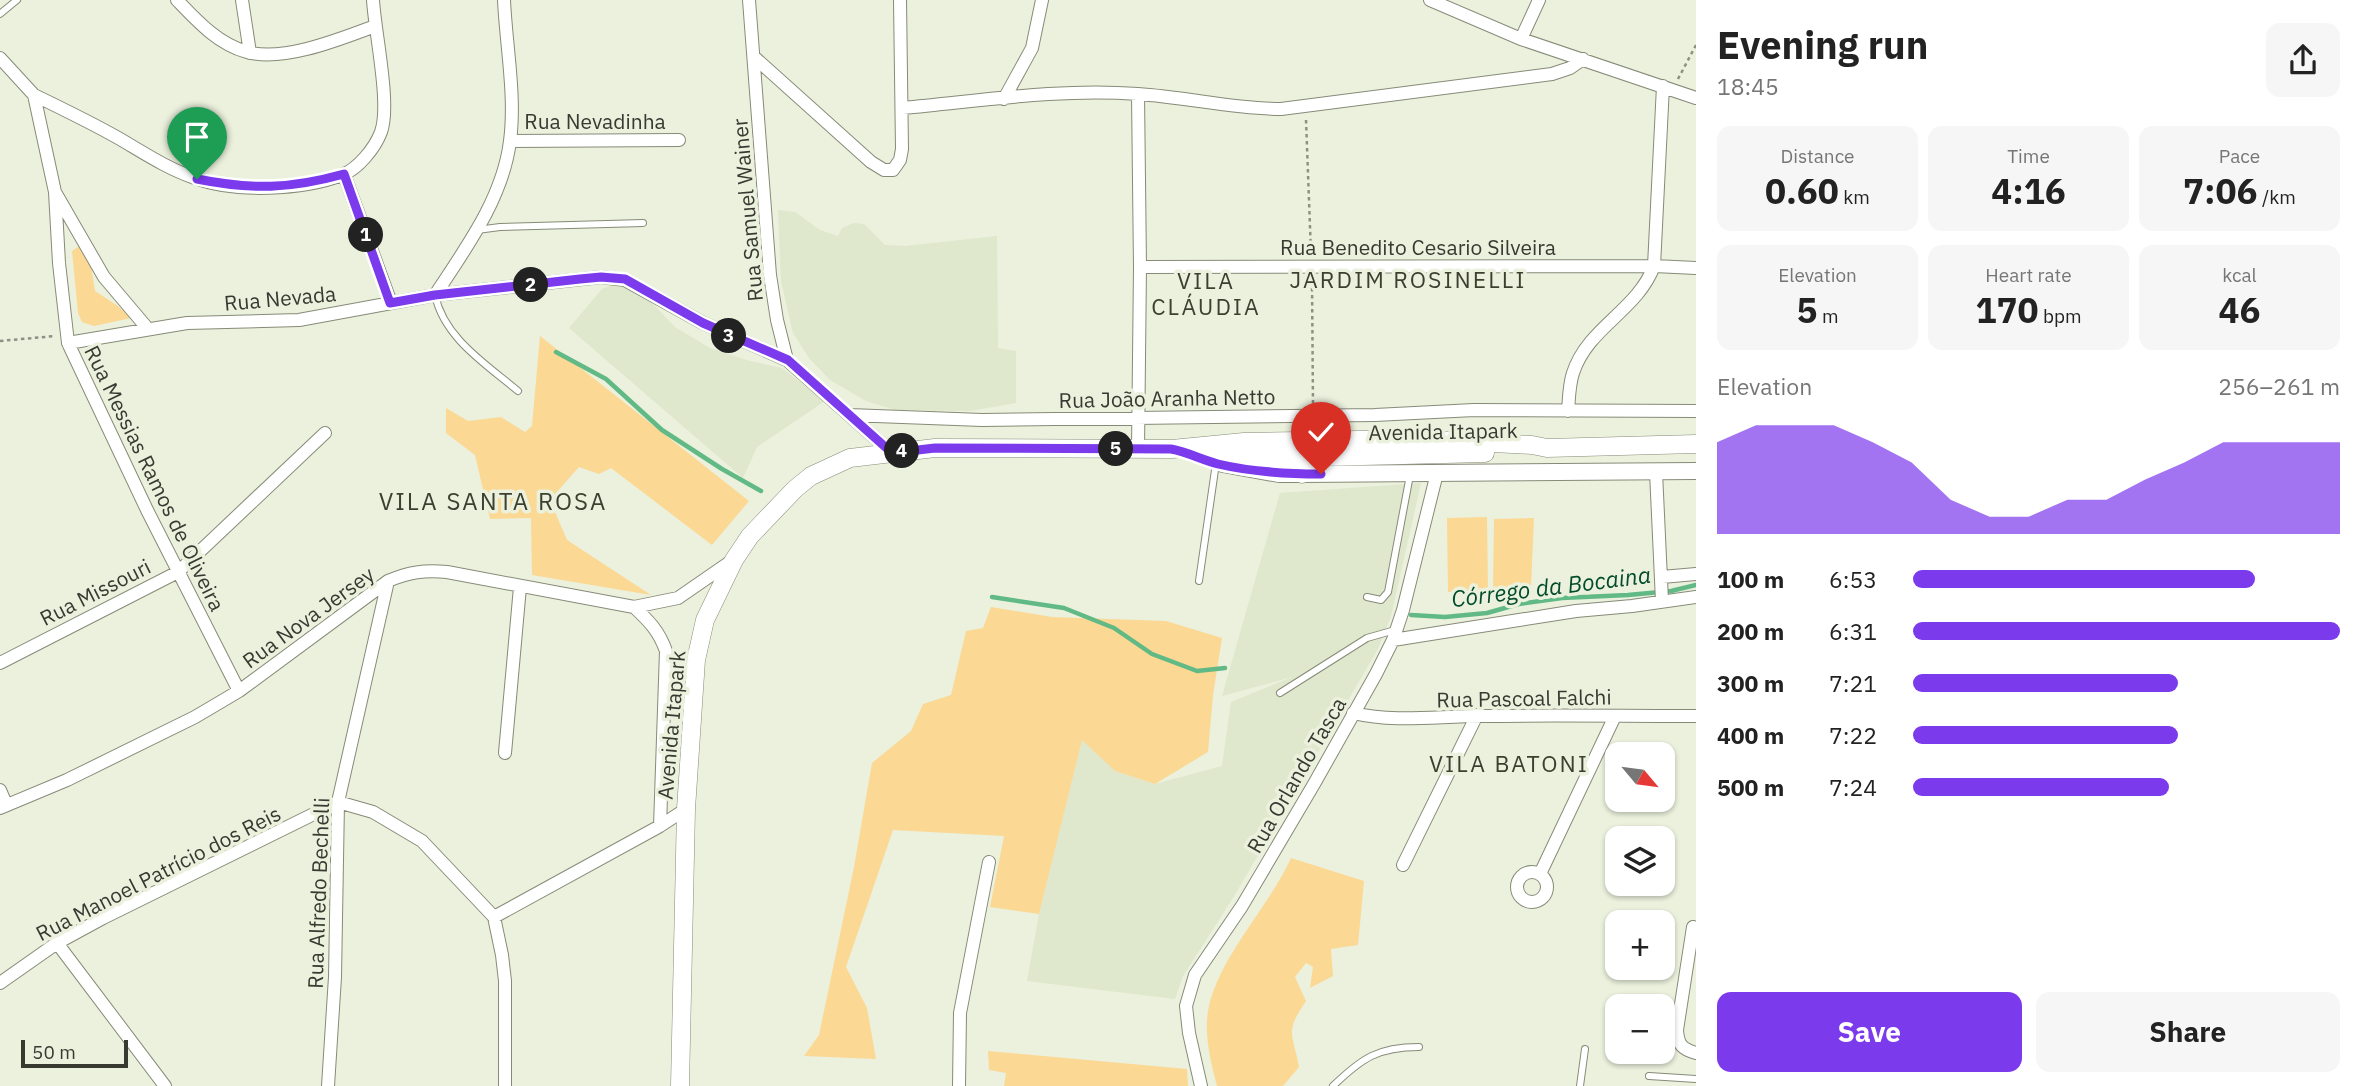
<!DOCTYPE html>
<html lang="en">
<head>
<meta charset="utf-8">
<style>
  :root { --surface:#fff; --page:#f6f6f6; --text:#222; --muted:#767676; --accent:#7c3aed }
  body { margin:0; font-family:"IBM Plex Sans",sans-serif; background:var(--page); color:var(--text); height:100vh; display:flex; flex-direction:column; font-size:26px; white-space:nowrap }
  * { box-sizing:border-box; margin:0 }
  p { font-size:23px; color:var(--muted) }
  .icon { flex:none; width:38px; height:38px; fill:none; stroke:currentColor; stroke-width:2; stroke-linecap:round; stroke-linejoin:round }
  .map { position:relative; flex:1; overflow:hidden }
  .sheet { display:flex; flex-direction:column; background:var(--surface); width:665px }
  .sheet>* { flex:none }
  .needle { width:46px; rotate:119deg }
  .fabs { position:absolute; left:1605px; top:742px; display:grid; gap:14px }
  .fabs a { display:grid; place-items:center; width:70px; height:70px; border-radius:14px; background:var(--surface); box-shadow:0 2px 5px #0004; font-size:35px }
  .scale { position:absolute; left:21px; bottom:18px; width:107px; box-sizing:border-box; padding-left:7px; border:4px solid #383a32; border-top:0; font-size:19px; line-height:24px; white-space:nowrap; color:#383a32; -webkit-text-stroke:5px #ebf1dd; paint-order:stroke }
  .pin { position:absolute; display:grid; place-items:center; width:60px; height:60px; color:#fff; margin:-72px -30px; border-radius:50% 50% 50% 0; rotate:-45deg; box-shadow:0 0 7px #0007 }
  .pin .icon { rotate:45deg }
  .km { position:absolute; width:35px; height:35px; margin:-18px; border-radius:50%; background:#222; color:#fff; font-size:19px; line-height:35px; text-align:center }
  .round { display:grid; place-items:center; flex:none; width:74px; height:74px; border-radius:14px; background:var(--page) }
  .overview { display:flex; align-items:center; justify-content:space-between; height:119px; padding:0 21px }
  h1 { font-size:38px; font-weight:800; line-height:52px }
  .stats { display:grid; grid-template-columns:repeat(3,1fr); gap:10px; height:119px; padding:7px 21px }
  .stats div { display:grid; align-content:center; border-radius:14px; background:var(--page); text-align:center }
  .stats b { font-size:35px; font-weight:800 }
  .stats small { font-size:19px; font-weight:400 }
  .stats p { font-size:19px }
  .chart { height:196px; padding:14px 21px }
  .chart p { display:flex; justify-content:space-between }
  .chart svg { width:100%; height:126px; margin-top:7px; fill:var(--accent); opacity:.7 }
  .primary-button { display:flex; gap:14px; margin-top:auto; padding:14px 21px }
  .primary-button a { flex:1; height:80px; border-radius:14px; background:var(--accent); color:#fff; font-size:28px; font-weight:800; line-height:80px; text-align:center }
  .primary-button a+a { background:var(--page); color:var(--text) }
  ul { padding:0 21px; list-style:none; font-size:23px }
  li { display:grid; grid-template-columns:112px 84px 1fr; align-items:center; height:52px }
  li i { height:18px; border-radius:9px; background:var(--accent) }
  main { display:flex; flex:1; min-height:0 }
  .map>svg:first-child { display:block }
  .built { fill:#dfe7cc }
  .green { fill:#fbd893 }
  .lines { fill:none; stroke-linecap:round; stroke-linejoin:round }
  .stream { stroke:#61b985; stroke-width:4.5 }
  .service-casing { stroke:#868b78; stroke-width:8 }
  .minor-casing { stroke:#868b78; stroke-width:14 }
  .tertiary-casing { stroke:#868b78; stroke-width:18 }
  .secondary-casing { stroke:#868b78; stroke-width:19 }
  .path { stroke:#8d9184; stroke-width:2.5; stroke-dasharray:3.5 3.5; stroke-linecap:butt }
  .service { stroke:#fff; stroke-width:6 }
  .minor { stroke:#fff; stroke-width:12 }
  .tertiary { stroke:#fff; stroke-width:16 }
  .secondary { stroke:#fff; stroke-width:18 }
  .route-casing { stroke:#fff; stroke-width:14 }
  .route { stroke:#7c3aed; stroke-width:9 }
  .labels { text-anchor:middle; dominant-baseline:central; stroke-width:7; stroke-linejoin:round; paint-order:stroke }
  .street-label { font-size:21px; fill:#383a32; stroke:#ebf1dd }
  .neighbourhood-label { font-size:23px; letter-spacing:2px; fill:#3c4030; stroke:#ebf1dd }
  .water-label { font-size:23px; font-style:italic; fill:#034c2b; stroke:#ebf1dd }
  .quarter-label { font-size:24px; letter-spacing:2px; fill:#3c4030; stroke:#ebf1dd }
</style>
</head>
<body>
<main>
<div class="map">
<svg width="1696" height="1086" viewBox="0 0 1696 1086">
  <rect width="100%" height="100%" fill="#ebf1dd"/>
  <path class="built" d="M778 210 795 212 820 230 838 236 842 228 854 223 864 224 885 245 905 246 997 236 998 348 1016 351V403L970 411 895 410 866 401 830 380 809 358 793 333 781 281Z
    M614 284 632 289 653 304 675 327 710 348 750 361 782 368 825 401 757 447 743 478 569 328 602 289Z
    M1421 483 1391 616 1378 649 1233 898 1183 976 1175 999 1027 981 1039 914 1082 739 1115 771 1155 784 1222 766 1231 702 1292 677 1222 696 1280 493Z"/>
  <path class="green" d="M78 247H84L90 260 95 291 118 306 131 318 94 326 82 322 78 313 72 251Z
    M540 336 749 501 712 545 611 468 599 474 579 467 555 494V512L567 540 651 595 532 575 531 518 490 519 475 455 446 433V408L468 421 501 417 525 432 532 426Z
    M1487 517 1488 591 1448 592 1447 518Z
    M1534 518 1531 587 1493 588 1494 519Z
    M991 607 1052 617 1166 621 1222 638 1213 695 1208 752 1155 784 1115 771 1082 740 1039 914 990 907 1004 836 893 830 846 967 867 1008 876 1059 804 1056 819 1035 854 867 872 763 911 731 923 704 951 695 966 631 983 628Z
    M1291 858 1364 881 1358 945 1331 949 1333 976 1310 988 1313 967 1306 963 1295 977 1306 1001C1284 1033 1293 1033 1299 1067L1283 1086H1217C1211 1063 1204 1035 1208 1011 1217 959 1269 907 1291 858Z
    M988 1051 1187 1069 1188 1086H1004L1006 1073 989 1070Z"/>
  <g class="lines">
    <path class="stream" d="M556 352 606 379 662 430 722 469 761 491
      M992 597 1064 608 1114 628 1152 654 1197 671 1225 668
      M1411 615 1445 617 1487 613 1519 604 1562 598 1628 595 1671 591 1696 585"/>
    <defs>
      <path id="service" d="M0 14 17 0
        M477 230 500 227 643 223
        M435 295C444 338 486 364 518 391
        M1199 581 1216 463
        M1367 597 1381 600 1388 592 1410 475
        M1280 693 1367 638 1395 630
        M1649 1076 1696 1079
        M1333 1086C1362 1058 1378 1047 1419 1047
        M1580 1086 1585 1049"/>
      <path id="minor" d="M177 0C197 21 218 44 247 52 284 62 340 39 375 26
        M242 0 250 53
        M749 0 770 275 777 320 787 360 892 453
        M1430 0 1521 39 1696 98
        M1521 39 1539 0
        M754 57 871 162 884 170H893L900 160 902 149 900 0
        M0 58 34 95 55 192 104 277 148 329
        M1138 94 1140 267 1138 449
        M34 95C63 109 92 123 120 139 144 153 168 169 195 178 235 193 303 190 342 175 358 169 375 148 381 132 391 104 375 34 373 0
        M1004 99 1032 48 1042 0
        M903 108C981 101 1059 88 1138 94 1186 97 1233 109 1281 109L1552 74 1570 68 1583 59
        M510 141 679 140
        M344 174 391 303
        M55 192 59 263 68 343 147 510 239 691
        M1140 267 1654 266 1696 268
        M435 295C466 248 503 198 510 141 516 96 506 45 504 0
        M68 343 187 323 299 320 435 295 601 277 625 280 703 323 787 360
        M1568 411C1569 399 1569 385 1573 373 1588 327 1637 311 1654 266L1663 86
        M849 415 982 420 1375 415 1474 410 1696 411
        M1656 472 1662 601
        M1662 577 1696 574
        M634 607C649 621 659 631 666 651L660 826
        M1393 640 1576 611 1632 606 1696 597
        M0 663 178 572 325 433
        M1353 713C1396 723 1437 716 1481 716 1553 715 1624 716 1696 716
        M505 753 520 587
        M0 790 6 804
        M0 808 67 780 195 717 239 691 388 581C409 572 424 570 447 572L634 607 678 598 733 560
        M1403 865 1477 715
        M1517 887a15 15 0 1 1 30 0a15 15 0 1 1-30 0Z
        M1540 874 1615 716
        M494 917 660 826 686 809
        M1693 927 1677 1030C1678 1045 1682 1049 1696 1053
        M57 943 165 1086
        M0 983 57 943 103 918 338 802 373 812 422 841 494 917 502 955 505 981V1086
        M328 1086 335 977 338 802 388 581
        M959 1086 960 1013 989 862
        M1201 1086 1189 1033 1186 1006 1195 975 1242 906 1314 784 1376 674 1393 640 1403 610 1437 473"/>
      <path id="tertiary" d="M1223 464 1279 474H1302L1696 471"/>
      <path id="secondary" d="M1301 445 1302 474
        M1201 454 1243 459 1485 453
        M680 1086 686 809 696 660 705 620 734 560 750 536 795 489 811 476 850 458 935 448 1172 449 1244 442 1417 439 1532 445 1547 448 1696 444"/>
    </defs>
    <use href="#service" class="service-casing"/>
    <use href="#minor" class="minor-casing"/>
    <use href="#tertiary" class="tertiary-casing"/>
    <use href="#secondary" class="secondary-casing"/>
    <path class="path" d="M1678 79 1696 45
      M1306 120 1311 253
      M1312 281 1313 404
      M0 341 55 336"/>
    <use href="#service" class="service"/>
    <use href="#minor" class="minor"/>
    <use href="#tertiary" class="tertiary"/>
    <use href="#secondary" class="secondary"/>
  </g>
  <g class="lines">
    <defs>
      <path id="route" d="M197 179C252 190 290 189 344 174L390 303 435 295 580 279 601 277 625 279 703 323 788 360 892 453 935 448 1171 449C1188 452 1202 460 1218 464 1252 472 1287 474 1321 474"/>
    </defs>
    <use href="#route" class="route-casing"/>
    <use href="#route" class="route"/>
  </g>
  <g class="labels">
    <g class="street-label">
      <text x="595" y="121">Rua Nevadinha</text>
      <text transform="translate(747 210) rotate(-95)">Rua Samuel Wainer</text>
      <text x="1418" y="247">Rua Benedito Cesario Silveira</text>
      <text transform="translate(280 298) rotate(-5)">Rua Nevada</text>
      <text transform="translate(1167 398) rotate(-1)">Rua João Aranha Netto</text>
      <text transform="translate(1443 431) rotate(-1)">Avenida Itapark</text>
      <text transform="translate(155 478) rotate(64)">Rua Messias Ramos de Oliveira</text>
      <text transform="translate(95 592) rotate(-27)">Rua Missouri</text>
      <text transform="translate(308 617) rotate(-36)">Rua Nova Jersey</text>
      <text transform="translate(1524 698) rotate(-1)">Rua Pascoal Falchi</text>
      <text transform="translate(671 725) rotate(-85)">Avenida Itapark</text>
      <text transform="translate(1296 775) rotate(-60)">Rua Orlando Tasca</text>
      <text transform="translate(158 873) rotate(-27)">Rua Manoel Patrício dos Reis</text>
      <text transform="translate(318 893) rotate(-88)">Rua Alfredo Bechelli</text>
    </g>
    <g class="neighbourhood-label">
      <text x="1408" y="279">JARDIM ROSINELLI</text>
      <text x="1206" y="280">VILA<tspan x="1206" dy="26">CLÁUDIA</tspan></text>
      <text x="1509" y="763">VILA BATONI</text>
    </g>
    <g class="water-label">
      <text transform="translate(1551 586) rotate(-7)">Córrego da Bocaina</text>
    </g>
    <g class="quarter-label">
      <text x="493" y="501">VILA SANTA ROSA</text>
    </g>
  </g>
</svg>
<div class="fabs">
<a><svg class="needle" viewBox="-14 -14 28 28"><path d="M0-13l5 13h-10z" fill="#e53935"/><path d="M0 13l5-13h-10z" fill="#767676"/></svg></a>
<a><svg class="icon" aria-label="layers" viewBox="0 0 24 24"><path d="M12 4l9 5-9 5-9-5zM3 14l9 5 9-5"/></svg></a>
<a>+</a>
<a>−</a>
</div>
<div class="scale">50 m</div>
<div class="pin" style="left:197px;top:179px;background:#1e9e55"><svg class="icon" aria-label="arrive" viewBox="0 0 24 24"><path d="M6 21V4h12l-3 4 3 4H6"/></svg></div>
<div class="pin" style="left:1321px;top:474px;background:#d93025"><svg class="icon" aria-label="check" viewBox="0 0 24 24"><path d="M5 12l5 5 9-10"/></svg></div>
<b class="km" style="left:366px;top:235px">1</b>
<b class="km" style="left:531px;top:285px">2</b>
<b class="km" style="left:729px;top:336px">3</b>
<b class="km" style="left:902px;top:451px">4</b>
<b class="km" style="left:1116px;top:449px">5</b>
</div>
<section class="sheet">
<div class="overview"><div><h1>Evening run</h1><p>18:45</p></div><a class="round"><svg class="icon" aria-label="share" viewBox="0 0 24 24"><path d="M12 15V3M7 8l5-5 5 5M5 13v7h14v-7"/></svg></a></div>
<div class="stats">
<div><p>Distance</p><b>0.60<small> km</small></b></div>
<div><p>Time</p><b>4:16</b></div>
<div><p>Pace</p><b>7:06<small> /km</small></b></div>
</div>
<div class="stats">
<div><p>Elevation</p><b>5<small> m</small></b></div>
<div><p>Heart rate</p><b>170<small> bpm</small></b></div>
<div><p>kcal</p><b>46</b></div>
</div>
<div class="chart"><p><span>Elevation</span>256–261 m</p>
<svg viewBox="0 0 160 44" preserveAspectRatio="none"><path d="M0 44V12L10 6L20 6L30 6L40 12L50 19L60 32L70 38L80 38L90 32L100 32L110 25L120 19L130 12L140 12L150 12L160 12V44z"/></svg>
</div>
<ul>
<li><b>100 m</b>6:53<i style="width:80%"></i></li>
<li><b>200 m</b>6:31<i style="width:100%"></i></li>
<li><b>300 m</b>7:21<i style="width:62%"></i></li>
<li><b>400 m</b>7:22<i style="width:62%"></i></li>
<li><b>500 m</b>7:24<i style="width:60%"></i></li>
</ul>
<div class="primary-button"><a>Save</a><a>Share</a></div>
</section>
</main>
</body>
</html>
